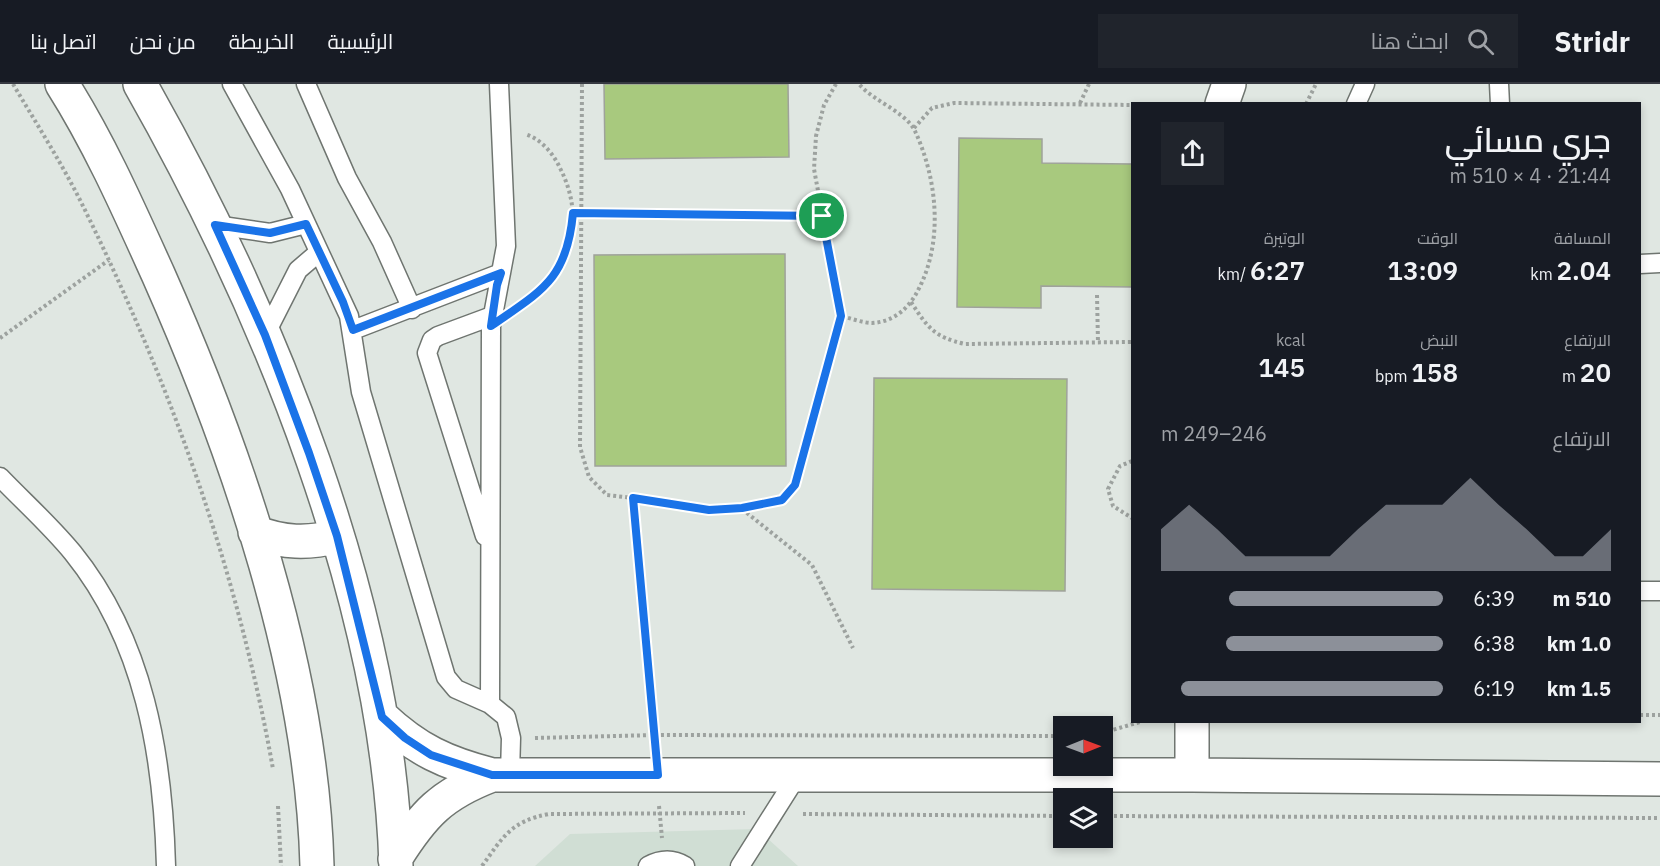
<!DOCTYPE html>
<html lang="ar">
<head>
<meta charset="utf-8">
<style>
  :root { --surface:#171b24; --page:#20242c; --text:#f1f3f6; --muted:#9ea1a6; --line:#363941; --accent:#8c9099 }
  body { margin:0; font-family:"IBM Plex Sans",Cairo,sans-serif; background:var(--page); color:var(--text); direction:rtl; height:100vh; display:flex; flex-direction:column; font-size:22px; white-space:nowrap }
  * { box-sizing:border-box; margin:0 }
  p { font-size:20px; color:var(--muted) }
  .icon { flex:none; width:33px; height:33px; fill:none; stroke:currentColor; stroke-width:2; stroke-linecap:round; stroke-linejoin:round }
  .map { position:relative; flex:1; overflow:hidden; direction:ltr }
  .panel { position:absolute; left:1131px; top:18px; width:510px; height:621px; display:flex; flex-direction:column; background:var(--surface); border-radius:0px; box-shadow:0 3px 9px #0003; direction:rtl }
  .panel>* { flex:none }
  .needle { width:39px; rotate:89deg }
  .buttons { position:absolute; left:1053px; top:632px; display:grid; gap:12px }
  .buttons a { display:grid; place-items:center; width:60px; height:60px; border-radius:0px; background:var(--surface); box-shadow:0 3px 9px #0003; font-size:30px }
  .pin { position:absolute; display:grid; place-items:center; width:51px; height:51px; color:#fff; margin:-26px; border:3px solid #fff; border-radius:50%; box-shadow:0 2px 6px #0007 }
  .round { display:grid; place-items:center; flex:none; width:63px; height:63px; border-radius:0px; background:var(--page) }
  .overview { display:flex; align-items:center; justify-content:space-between; height:102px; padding:0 30px }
  h1 { font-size:33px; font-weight:600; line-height:45px }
  .stats { display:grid; grid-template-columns:repeat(3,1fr); gap:9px; height:102px; padding:6px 30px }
  .stats div { display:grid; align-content:center }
  .stats b { font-size:26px; font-weight:600 }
  .stats small { font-size:16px; font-weight:400 }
  .stats p { font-size:16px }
  .chart { height:168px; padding:12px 30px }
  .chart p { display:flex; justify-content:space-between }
  .chart svg { width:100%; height:108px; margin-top:6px; fill:var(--accent); opacity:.7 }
  ul { padding:0 30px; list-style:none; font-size:20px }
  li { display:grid; grid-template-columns:96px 72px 1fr; align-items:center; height:45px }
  li i { height:15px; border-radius:8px; background:var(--accent) }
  header { display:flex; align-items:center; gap:36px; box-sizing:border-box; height:84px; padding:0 30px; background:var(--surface); border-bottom:2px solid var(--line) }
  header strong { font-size:28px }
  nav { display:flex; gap:33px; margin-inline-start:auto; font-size:21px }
  .search { width:420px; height:54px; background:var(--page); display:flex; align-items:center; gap:15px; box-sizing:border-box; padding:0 21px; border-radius:0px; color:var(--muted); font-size:22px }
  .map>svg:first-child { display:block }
  .built { fill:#d0ded4 }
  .building { fill:#a8c97e; stroke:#9fa29b; stroke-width:1.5 }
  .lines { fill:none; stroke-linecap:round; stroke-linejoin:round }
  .service-casing { stroke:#6f7570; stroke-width:21 }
  .tertiary-casing { stroke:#6f7570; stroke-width:36 }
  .path { stroke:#9da29f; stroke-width:4; stroke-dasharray:3 3; stroke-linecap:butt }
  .service { stroke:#fff; stroke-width:18 }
  .tertiary { stroke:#fff; stroke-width:33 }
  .route-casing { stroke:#fff; stroke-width:12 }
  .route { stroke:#1a73e8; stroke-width:8 }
</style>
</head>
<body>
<header>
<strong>Stridr</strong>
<div class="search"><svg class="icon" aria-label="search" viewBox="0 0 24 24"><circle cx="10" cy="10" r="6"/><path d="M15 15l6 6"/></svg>ابحث هنا</div>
<nav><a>الرئيسية</a><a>الخريطة</a><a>من نحن</a><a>اتصل بنا</a></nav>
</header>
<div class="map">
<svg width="1660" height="782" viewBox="0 0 1660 782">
  <rect width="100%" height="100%" fill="#e0e7e2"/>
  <path class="built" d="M757 745 798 782H535L570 750Z"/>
  <path class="building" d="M604 0H788L789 73 605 75Z
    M959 54 1042 55V79L1132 80V203L1041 202V224L957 223Z
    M785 170 786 382H595L594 171Z
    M874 294 1067 295 1065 507 872 505Z"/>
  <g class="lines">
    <defs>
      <path id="service" d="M232 0 290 105 349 232 361 308 446 593 456 605 490 620 506 633 511 654 510 690
        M306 0 347 94 382 158 412 225
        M1499 0 1500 20
        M1356 20 1365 0
        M215 141 270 149 306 140
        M1640 180 1660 179
        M353 246 501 189
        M265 251 298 186 319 168
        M0 393C24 418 51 442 73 469 144 557 163 671 166 782
        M485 452 427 269 432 256 438 252 492 232
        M1640 507H1660
        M490 620 491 242 506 162 499 0
        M648 782C661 775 672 774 685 782
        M740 782 797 692"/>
      <path id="tertiary" d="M62 0C100 60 129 126 158 190 237 368 312 586 317 782
        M140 0C269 227 388 519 396 782
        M1222 20 1229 0
        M255 448C283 459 308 460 337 452
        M382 633C417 666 446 679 492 691H1192L1660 695
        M1192 691V638
        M395 775C423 730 442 710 492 691"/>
    </defs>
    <use href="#service" class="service-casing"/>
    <use href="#tertiary" class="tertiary-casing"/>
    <path class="path" d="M13 0C36 39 61 78 81 118 170 298 238 488 273 685
      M582 0 580 363 589 393 607 411 633 414 656 661
      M836 0 824 21 816 52 814 85 841 232C850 234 863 239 872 239 892 238 907 226 916 210 944 161 938 97 915 47 906 28 873 17 859 0
      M1080 19 1089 0
      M1306 20 1316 0
      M914 44 932 24 954 19 1132 21
      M580 129 822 132
      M1097 211 1098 259
      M911 218C928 244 934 253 965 260L1132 258
      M519 222C568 188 588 139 560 84 553 69 541 55 525 50
      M0 254 109 176
      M1132 377 1120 382 1108 405 1113 422 1132 434
      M633 414 709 426 742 424 782 416 795 401 841 232
      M742 425 812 481 853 564
      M1640 631H1660
      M1102 649 1140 638
      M535 654 655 651 1064 652
      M278 722 281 782
      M659 722 662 754
      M803 730 1064 732
      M1102 732 1660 734
      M482 782C503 753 511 737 549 730L745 729"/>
    <use href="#service" class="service"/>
    <use href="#tertiary" class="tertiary"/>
  </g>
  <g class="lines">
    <defs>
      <path id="route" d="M573 129 822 132 841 232 795 401 782 416 742 424 709 426 633 414 658 691H492L431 671 405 654 382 633 337 452 309 369 265 251 215 141 270 149 306 140 343 218 353 246 501 189 497 201 491 242C541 207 567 196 573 129Z"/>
    </defs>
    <use href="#route" class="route-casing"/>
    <use href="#route" class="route"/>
  </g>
</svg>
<div class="buttons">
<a><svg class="needle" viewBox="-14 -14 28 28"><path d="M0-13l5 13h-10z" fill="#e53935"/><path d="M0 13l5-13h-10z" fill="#9ea1a6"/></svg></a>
<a><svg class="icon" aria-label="layers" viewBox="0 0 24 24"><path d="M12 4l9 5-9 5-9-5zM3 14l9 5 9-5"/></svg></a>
</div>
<div class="pin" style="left:822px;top:132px;background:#1e9e55"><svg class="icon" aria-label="arrive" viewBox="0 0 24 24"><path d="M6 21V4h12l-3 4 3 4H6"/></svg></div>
<section class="panel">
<div class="overview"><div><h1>جري مسائي</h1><p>21:44 · 4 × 510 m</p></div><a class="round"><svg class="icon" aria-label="share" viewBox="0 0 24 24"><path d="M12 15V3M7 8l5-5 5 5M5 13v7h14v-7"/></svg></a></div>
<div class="stats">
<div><p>المسافة</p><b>2.04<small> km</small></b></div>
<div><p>الوقت</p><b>13:09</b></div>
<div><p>الوتيرة</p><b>6:27<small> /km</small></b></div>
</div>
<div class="stats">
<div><p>الارتفاع</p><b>20<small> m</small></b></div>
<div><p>النبض</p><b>158<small> bpm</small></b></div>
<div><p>kcal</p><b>145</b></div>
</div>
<div class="chart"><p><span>الارتفاع</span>246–249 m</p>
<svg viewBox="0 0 160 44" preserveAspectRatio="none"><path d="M0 44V27L10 17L20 27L30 38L40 38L50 38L60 38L70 27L80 17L90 17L100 17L110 6L120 17L130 27L140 38L150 38L160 27V44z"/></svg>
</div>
<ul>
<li><b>510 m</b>6:39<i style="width:76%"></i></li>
<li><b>1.0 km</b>6:38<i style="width:77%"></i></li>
<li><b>1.5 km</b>6:19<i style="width:93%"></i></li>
</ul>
</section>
</div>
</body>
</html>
